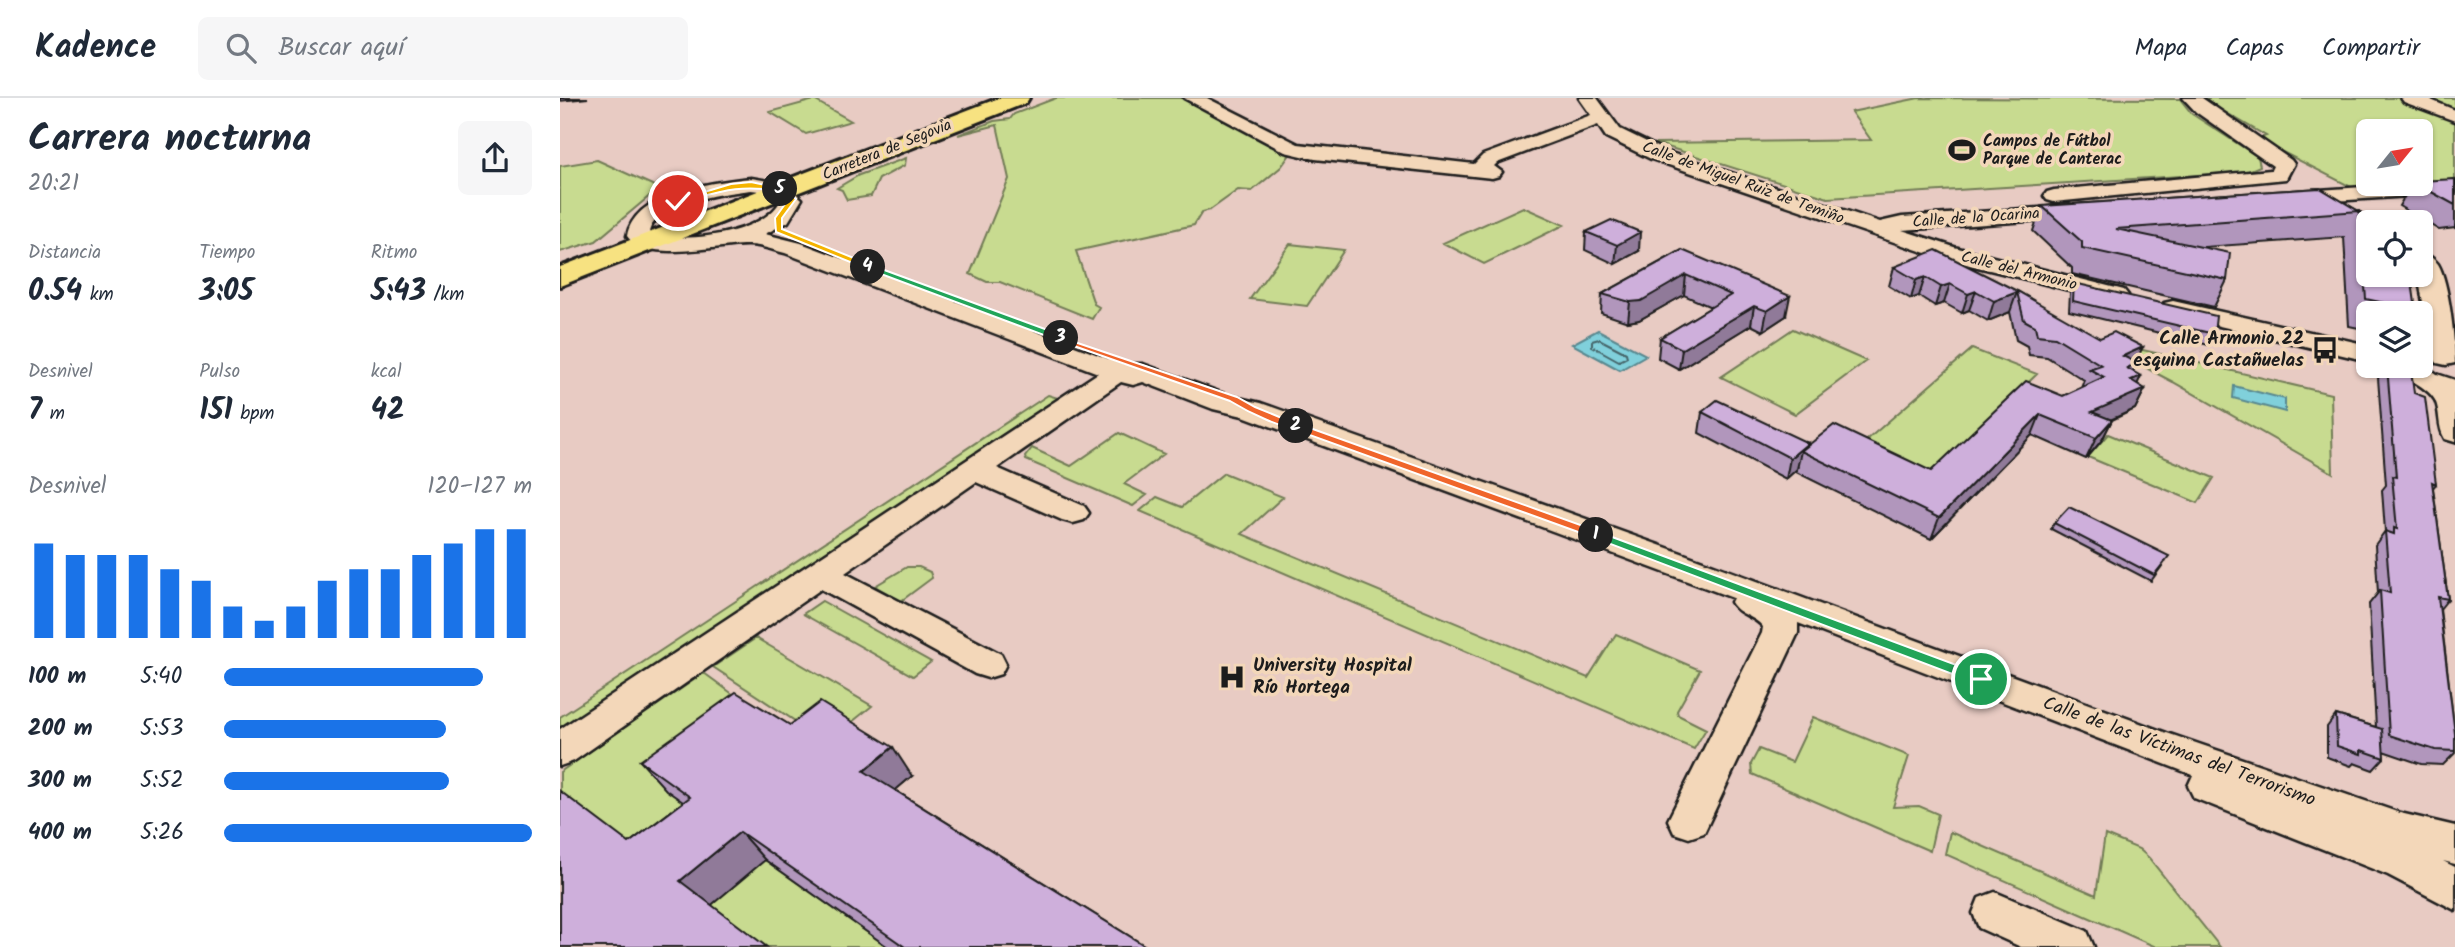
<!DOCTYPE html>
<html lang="es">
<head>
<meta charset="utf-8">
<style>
  :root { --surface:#fff; --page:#f6f6f7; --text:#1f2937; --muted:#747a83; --line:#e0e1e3; --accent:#1a73e8 }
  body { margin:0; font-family:Kalam,sans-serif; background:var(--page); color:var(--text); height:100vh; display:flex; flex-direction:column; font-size:26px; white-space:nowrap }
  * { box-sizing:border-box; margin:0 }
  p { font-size:23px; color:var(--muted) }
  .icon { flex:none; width:38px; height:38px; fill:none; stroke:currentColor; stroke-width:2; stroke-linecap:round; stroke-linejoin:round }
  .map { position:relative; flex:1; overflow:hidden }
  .sheet { display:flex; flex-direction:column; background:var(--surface); width:560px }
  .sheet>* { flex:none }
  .needle { width:46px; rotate:60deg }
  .fabs { position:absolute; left:1796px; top:21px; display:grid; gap:14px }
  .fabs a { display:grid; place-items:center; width:77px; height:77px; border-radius:10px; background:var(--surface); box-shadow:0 2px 5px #0004; font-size:35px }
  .pin { position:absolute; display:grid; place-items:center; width:60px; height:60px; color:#fff; margin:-30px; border:4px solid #fff; border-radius:50%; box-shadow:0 2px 7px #0007 }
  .km { position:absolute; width:35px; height:35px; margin:-18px; border-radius:50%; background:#222; color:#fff; font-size:19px; line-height:35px; text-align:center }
  .round { display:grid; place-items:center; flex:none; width:74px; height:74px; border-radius:10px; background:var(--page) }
  .summary { display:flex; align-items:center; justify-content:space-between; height:119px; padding:0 28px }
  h1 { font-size:38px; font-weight:800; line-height:52px }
  .metrics { display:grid; grid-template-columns:repeat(3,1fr); gap:10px; height:119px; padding:7px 28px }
  .metrics div { display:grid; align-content:center }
  .metrics b { font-size:30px; font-weight:800 }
  .metrics small { font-size:19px; font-weight:400 }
  .metrics p { font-size:19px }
  .chart { height:196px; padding:14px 28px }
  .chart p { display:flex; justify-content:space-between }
  .chart svg { width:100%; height:126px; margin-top:7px; stroke:var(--accent); stroke-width:6 }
  ul { padding:0 28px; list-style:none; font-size:23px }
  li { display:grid; grid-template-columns:112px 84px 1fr; align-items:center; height:52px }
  li i { height:18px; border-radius:9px; background:var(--accent) }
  header { display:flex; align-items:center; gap:42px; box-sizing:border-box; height:98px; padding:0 35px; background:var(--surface); border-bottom:2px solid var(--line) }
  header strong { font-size:33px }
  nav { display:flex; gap:38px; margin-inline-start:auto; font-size:24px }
  .search { width:490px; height:63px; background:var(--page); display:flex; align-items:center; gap:18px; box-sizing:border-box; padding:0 24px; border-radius:10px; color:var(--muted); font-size:26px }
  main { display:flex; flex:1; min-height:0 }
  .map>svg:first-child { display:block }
  .green { fill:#c8db90; stroke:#727c56; stroke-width:2 }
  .water { fill:#80d0db; stroke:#58888f; stroke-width:2 }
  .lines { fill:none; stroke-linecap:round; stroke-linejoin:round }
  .shore { stroke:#446468; stroke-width:2 }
  .minor-casing { stroke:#1c1c1c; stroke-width:5 }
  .major-casing { stroke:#1c1c1c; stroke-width:6 }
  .minor { fill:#f3d7b9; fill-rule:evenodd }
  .major { fill:#f7e281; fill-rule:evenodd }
  .wall { fill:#b196bc; stroke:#1c1c1c; stroke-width:2 }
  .shaded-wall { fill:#907a99; stroke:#1c1c1c; stroke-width:2 }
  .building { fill:#ceafdb; stroke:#1c1c1c; stroke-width:2 }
  .split-1 { fill:#22a559; stroke:#fff; stroke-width:2 }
  .split-2 { fill:#f0652b; stroke:#fff; stroke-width:2 }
  .split-3 { fill:#f0652b; stroke:#fff; stroke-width:2 }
  .split-4 { fill:#22a559; stroke:#fff; stroke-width:2 }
  .split-5 { fill:#f5b400; stroke:#fff; stroke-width:2 }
  .split-6 { fill:#f5b400; stroke:#fff; stroke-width:2 }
  .labels { text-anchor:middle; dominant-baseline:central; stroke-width:7; stroke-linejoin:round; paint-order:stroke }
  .far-poi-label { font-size:16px; font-weight:bold; fill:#1c1c1c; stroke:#f3d7b9; text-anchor:start }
  .far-street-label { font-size:16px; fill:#1c1c1c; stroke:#f3d7b9 }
  .poi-label { font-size:19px; font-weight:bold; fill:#1c1c1c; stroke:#f3d7b9; text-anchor:end }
  .street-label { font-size:19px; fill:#1c1c1c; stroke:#f3d7b9 }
</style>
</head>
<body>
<header>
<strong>Kadence</strong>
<div class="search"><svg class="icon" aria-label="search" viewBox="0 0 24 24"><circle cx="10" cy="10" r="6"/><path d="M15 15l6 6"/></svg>Buscar aquí</div>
<nav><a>Mapa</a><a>Capas</a><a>Compartir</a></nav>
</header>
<main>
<section class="sheet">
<div class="summary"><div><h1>Carrera nocturna</h1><p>20:21</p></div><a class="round"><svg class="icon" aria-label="share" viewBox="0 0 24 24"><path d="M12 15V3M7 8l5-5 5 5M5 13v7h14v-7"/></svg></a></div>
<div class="metrics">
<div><p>Distancia</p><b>0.54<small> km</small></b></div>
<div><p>Tiempo</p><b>3:05</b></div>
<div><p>Ritmo</p><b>5:43<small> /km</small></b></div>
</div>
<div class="metrics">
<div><p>Desnivel</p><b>7<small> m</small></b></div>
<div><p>Pulso</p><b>151<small> bpm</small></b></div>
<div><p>kcal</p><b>42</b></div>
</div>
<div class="chart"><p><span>Desnivel</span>120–127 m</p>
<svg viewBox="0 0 160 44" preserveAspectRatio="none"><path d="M5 44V11M15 44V15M25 44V15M35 44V15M45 44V20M55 44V24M65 44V33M75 44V38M85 44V33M95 44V24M105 44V20M115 44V20M125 44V15M135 44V11M145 44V6M155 44V6"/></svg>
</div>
<ul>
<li><b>100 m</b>5:40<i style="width:84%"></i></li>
<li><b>200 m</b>5:53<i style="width:72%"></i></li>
<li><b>300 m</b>5:52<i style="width:73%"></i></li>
<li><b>400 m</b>5:26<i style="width:100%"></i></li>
</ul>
</section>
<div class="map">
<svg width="1895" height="849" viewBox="0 0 1895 849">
  <rect width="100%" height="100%" fill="#e8cbc3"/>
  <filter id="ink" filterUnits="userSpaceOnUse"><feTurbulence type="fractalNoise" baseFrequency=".0143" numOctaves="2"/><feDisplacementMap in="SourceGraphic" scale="14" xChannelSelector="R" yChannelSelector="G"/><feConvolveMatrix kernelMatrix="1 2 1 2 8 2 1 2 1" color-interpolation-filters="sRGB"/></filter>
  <g filter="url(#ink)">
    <path class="green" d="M496 0H630L731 55 721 69 692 93 678 92 650 112 642 114 634 127 516 153 534 206 539 209 532 221 440 184H427L410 176 449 81 437 27 398 37 434 23 450 21 454 16Z
      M1359 0 1620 1 1632 16 1698 59 1700 68 1686 74 1268 100 1095 45 1311 42 1291 14Z
      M1631 0H1895V84L1860 86V33H1808V86H1859L1793 90 1697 41 1706 38 1663 13 1652 11Z
      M254 2 291 23 246 36 210 14Z
      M346 60 345 67 319 81 311 98 287 102 282 92 277 90 299 77Z
      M37 62 99 90 36 143 0 154V68Z
      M963 109 1004 127 924 166 883 145Z
      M730 146 784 152 747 208 690 201Z
      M1233 231 1306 263 1235 316 1161 279Z
      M1527 239 1771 296 1773 375 1613 284Z
      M1412 251 1477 276 1361 388 1293 354Z
      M488 297 498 300 0 631V619Z
      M559 335 604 356 564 386 587 397 573 408 466 362 465 359 472 350 511 368Z
      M1548 336 1654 380 1638 405 1528 359Z
      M664 375 723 399 682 436 1028 580 1056 536 1140 572 1117 613 1118 617 1146 631 1134 651 580 413 597 399 622 409Z
      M347 469H359L370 474 372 480 341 503 315 488Z
      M262 503 371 564 353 578 243 516Z
      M196 540 312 608 267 644 153 569Z
      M144 575 204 619 107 692 156 727 98 773 0 698V674Z
      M1253 619 1349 658 1333 709 1359 708 1378 716 1370 753 1192 676 1191 666 1199 651 1232 664Z
      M1390 734 1536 797 1545 737 1579 751 1589 760 1660 849H1596L1385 756Z
      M205 762 328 849H199L148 810Z"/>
    <path class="water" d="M1038 232 1086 257 1060 272 1012 246Z
      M1674 288 1725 301V314L1673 300Z"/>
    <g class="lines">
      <path class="shore" d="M1039 241 1066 255 1067 259 1059 263 1032 248V243Z"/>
      <defs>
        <path id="minor" d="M624 0H647L738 46 914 66 923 57 1031 17 1019 0H1037L1060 31 1105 53 1320 124 1342 119 1523 107 1530 109 1534 113 1530 117 1523 119 1342 132 1394 149 1564 192 1568 197 1564 202 1556 204 1378 159 1091 61 1046 39 1038 27 937 65 934 68 942 74 939 78 932 80 755 61 725 54Z
          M1623 0H1642L1731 62 1734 66 1726 81 1494 104 1487 102 1484 98 1487 94 1494 92 1711 72 1713 68 1636 14Z
          M1841 0H1866L1895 12V23L1844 4Z
          M191 80 226 86 242 101 228 124 205 136 241 145 562 266H583L670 298 701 305 1116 453 1607 635 1840 715 1895 728V766L1883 763 1895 769V812L1828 777 1634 700 1628 688 1633 677 1238 525V535L1144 735 1129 740 1114 735 1108 722 1202 535 1203 529C1194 517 1179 518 1171 504L1173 500 683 318 653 311 583 284 573 287 561 284 437 370 524 408 529 415 524 422 513 425 502 422 416 384 285 475 441 556 446 566 441 576 428 580 415 576 261 491 14 663 0 668V631L538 275 225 155C213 152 200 147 188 147 160 146 86 166 67 138 75 93 154 84 191 80ZM191 92 208 94 221 102C204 136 123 147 89 135 95 104 165 95 191 92Z
          M1895 83V95L1728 106 1721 104 1718 100 1721 96 1728 94Z
          M1860 154C1868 156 1873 160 1878 166 1889 184 1895 243 1895 265L1886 267 1877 265 1873 259 1858 177H1860Z
          M1613 203 1808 247V263L1604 215 1601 210 1604 205Z
          M1860 264 1877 276 1895 282V344L1885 341C1877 329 1881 314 1875 302 1866 287 1846 283 1836 268H1860Z
          M1435 794 1527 833 1534 849H1461L1419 830 1413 815 1419 800Z"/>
        <path id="major" d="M439 0H469L466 5 0 188V169Z"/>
      </defs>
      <use href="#minor" class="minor-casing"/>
      <use href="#major" class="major-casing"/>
      <use href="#minor" class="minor"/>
      <use href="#major" class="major"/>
    </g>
    <path class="wall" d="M1895 81V130L1879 132 1839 108 1852 86H1860Z
      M1760 90 1817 124 1856 212 1854 215H1808V232L1789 228 1784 139 1643 149 1667 182 1654 209 1512 176V170L1473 133 1482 108Z
      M1026 134 1079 153 1055 166 1025 152Z
      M1122 152 1226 218 1203 233 1191 227 1119 271 1098 260 1100 240 1151 209 1124 197 1079 222 1068 224 1041 215 1042 196Z
      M1334 169 1459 194 1575 265 1573 273 1577 286 1585 291 1575 311 1552 322 1542 342 1526 361 1472 337 1371 441 1236 374 1237 371 1226 381 1139 335 1142 314 1248 345 1247 348 1371 373 1503 298 1521 290 1524 282 1519 279 1487 259 1469 257 1467 248 1456 242 1450 214 1428 223 1409 212 1402 215 1384 205 1375 208 1359 198 1351 201 1329 188Z
      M1514 185 1654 236 1649 247 1509 213 1510 195Z
      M1827 268 1854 295 1876 386 1873 390 1888 501 1880 511 1895 636V655L1883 667 1861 666 1823 653 1824 660 1813 672 1794 665 1791 668 1767 659V629L1776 617 1816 629 1809 506 1818 495 1815 447 1825 433 1822 392 1826 387 1818 280Z
      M1494 425 1605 464 1591 483 1491 431Z
      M80 663 352 678 335 692 587 849H328L205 762 69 745 123 704 106 692Z"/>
    <path class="shaded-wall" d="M0 0H28L0 3Z
      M1080 134 1079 153 1055 166 1057 147Z
      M1126 177 1124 197 1079 222 1068 224 1070 204Z
      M1365 179 1359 198 1351 201 1356 182Z
      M1390 186 1384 205 1375 208 1381 189Z
      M1416 193 1409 212 1402 215 1408 196Z
      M1457 194 1450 214 1428 223 1434 203Z
      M1230 198 1226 218 1203 233 1207 213Z
      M1194 208 1191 227 1119 271 1122 251Z
      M1583 249 1574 266 1577 265 1567 286 1563 258Z
      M1581 278 1573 296 1585 291 1575 311 1523 334 1532 314 1571 282Z
      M1480 317 1472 337 1371 441 1379 420Z
      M1552 322 1542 342 1526 361 1536 340Z
      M1248 345 1246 355 1241 353 1237 371 1226 381 1230 360Z
      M333 649 352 678 324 702 304 673Z
      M180 734 205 762 148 810 120 783Z"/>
    <path class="building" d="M1895 81V107L1857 86H1860V83Z
      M1760 90 1817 124H1808V177H1851L1856 212 1806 201 1799 113 1556 131 1670 155 1667 182 1522 150V144L1482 108Z
      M1051 122 1080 134 1057 147 1026 134Z
      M1122 152 1230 198 1207 213 1194 208 1122 251 1100 240 1171 197 1126 177 1081 203 1070 204 1042 196Z
      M1376 152 1459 194 1540 240 1554 234 1583 249 1563 258 1577 265 1567 270 1581 278 1571 282 1585 291 1532 314 1552 322 1536 340 1480 317 1379 420 1241 353 1274 327 1371 373 1466 283 1503 298 1544 279 1529 271 1541 267 1528 259 1495 239 1477 237 1475 228 1464 222 1457 194 1434 203 1416 193 1408 196 1390 186 1381 189 1365 179 1356 182 1334 169Z
      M1514 185 1656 218 1654 236 1513 203Z
      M1827 268 1851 273 1854 295 1865 299 1876 386 1872 384 1888 501 1878 499 1895 636V653L1875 652 1829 637 1820 492 1830 495 1825 433 1834 436V430L1837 431 1832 378 1836 379Z
      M1157 302 1248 345 1230 360 1142 314Z
      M1509 409 1609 458 1594 477 1494 425Z
      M176 594 230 627 260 604 333 649 304 673 587 849H345L180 734 120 783 207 849H0V693L69 745 130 699 80 663Z
      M1776 617 1822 631 1824 660 1801 652V656L1777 648Z"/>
  </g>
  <path class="split-1" d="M1036 433 1426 578 1428 581 1426 585H1416L1032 439 1030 437Z"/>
  <path class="split-2" d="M736 325 1040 434 1042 437 1036 440 1032 439 733 331 731 328Z"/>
  <path class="split-3" d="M497 238 677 299 695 309 741 328C729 336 683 311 670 303L497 242Z"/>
  <path class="split-4" d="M308 166 504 238 505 240 497 242 305 170Z"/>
  <path class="split-5" d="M220 88 236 101 222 120V131L311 167V170H305L216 134 215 120 228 102 216 91Z"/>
  <path class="split-6" d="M191 84 224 91 220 93C176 86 160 94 118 105L114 103 171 86Z"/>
  <defs>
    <symbol id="stadium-bare" viewBox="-9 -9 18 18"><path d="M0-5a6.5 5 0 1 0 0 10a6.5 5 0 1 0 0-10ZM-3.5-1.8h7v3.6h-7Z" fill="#1c1c1c" stroke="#f3d7b9" stroke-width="2.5" paint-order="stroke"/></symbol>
    <symbol id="bus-bare" viewBox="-9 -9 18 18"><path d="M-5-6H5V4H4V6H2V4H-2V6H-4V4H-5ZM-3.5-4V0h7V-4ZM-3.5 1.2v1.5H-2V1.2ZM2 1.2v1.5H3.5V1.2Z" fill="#1c1c1c" stroke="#f3d7b9" stroke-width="2.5" paint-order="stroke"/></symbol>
    <symbol id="hospital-bare" viewBox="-9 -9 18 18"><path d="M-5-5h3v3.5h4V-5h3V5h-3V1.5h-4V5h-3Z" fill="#1c1c1c" stroke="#f3d7b9" stroke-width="2.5" paint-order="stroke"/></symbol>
  </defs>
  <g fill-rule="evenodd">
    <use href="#stadium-bare" x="1383" y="33" width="38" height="38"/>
    <use href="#bus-bare" x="1746" y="233" width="38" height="38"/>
    <use href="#hospital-bare" x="653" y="560" width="38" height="38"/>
  </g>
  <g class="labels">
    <g class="far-poi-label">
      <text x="1423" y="43">Campos de Fútbol<tspan x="1423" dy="18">Parque de Canterac</tspan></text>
    </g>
    <g class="far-street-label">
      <text transform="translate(327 52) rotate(-22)">Carretera de Segovia</text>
      <text transform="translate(1183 85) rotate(20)">Calle de Miguel Ruiz de Temiño</text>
      <text transform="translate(1416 120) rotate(-4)">Calle de la Ocarina</text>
      <text transform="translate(1459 173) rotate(14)">Calle del Armonio</text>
    </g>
    <g class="poi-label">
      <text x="1744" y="241">Calle Armonio 22<tspan x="1744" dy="22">esquina Castañuelas</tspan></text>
      <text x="693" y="568" text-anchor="start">University Hospital<tspan x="693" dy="22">Río Hortega</tspan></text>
    </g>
    <g class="street-label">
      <text transform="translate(1619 654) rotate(20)">Calle de las Víctimas del Terrorismo</text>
    </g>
  </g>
</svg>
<div class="fabs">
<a><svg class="needle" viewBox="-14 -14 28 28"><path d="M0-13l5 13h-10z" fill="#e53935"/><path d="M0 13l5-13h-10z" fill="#747a83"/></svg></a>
<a><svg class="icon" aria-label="locate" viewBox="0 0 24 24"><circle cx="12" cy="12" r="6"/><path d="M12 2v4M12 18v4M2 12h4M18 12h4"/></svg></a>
<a><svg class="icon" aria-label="layers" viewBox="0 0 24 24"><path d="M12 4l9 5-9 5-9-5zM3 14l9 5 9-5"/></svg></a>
</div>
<div class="pin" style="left:1421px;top:581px;background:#1e9e55"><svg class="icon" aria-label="arrive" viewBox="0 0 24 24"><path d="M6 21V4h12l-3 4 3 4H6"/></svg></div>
<div class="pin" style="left:118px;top:103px;background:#d93025"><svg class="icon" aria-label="check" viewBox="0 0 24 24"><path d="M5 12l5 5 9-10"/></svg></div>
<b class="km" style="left:1036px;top:437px">1</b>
<b class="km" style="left:736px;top:328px">2</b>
<b class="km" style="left:501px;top:240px">3</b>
<b class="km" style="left:308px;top:169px">4</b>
<b class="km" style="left:220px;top:91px">5</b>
</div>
</main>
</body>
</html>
